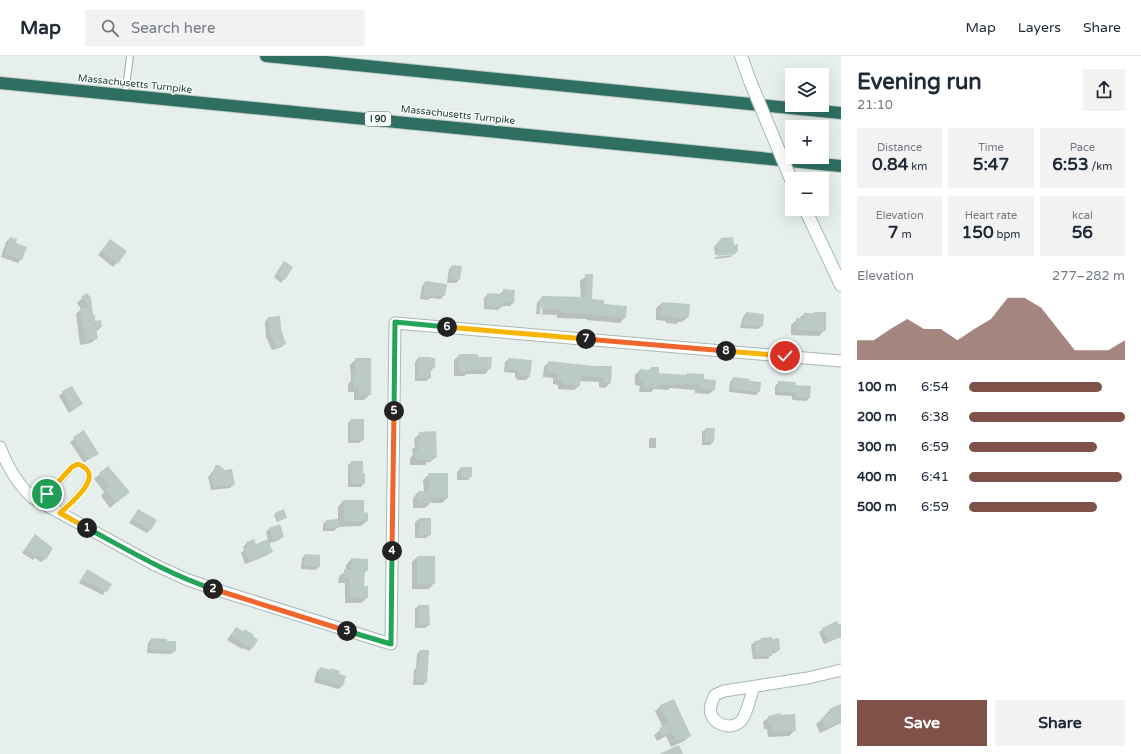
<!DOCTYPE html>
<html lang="en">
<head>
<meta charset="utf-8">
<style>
  :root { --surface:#fff; --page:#f2f2f3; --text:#1f2937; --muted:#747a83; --line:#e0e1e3; --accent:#7f5249 }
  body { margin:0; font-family:"Varela Round",sans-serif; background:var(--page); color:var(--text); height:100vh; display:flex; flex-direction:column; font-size:15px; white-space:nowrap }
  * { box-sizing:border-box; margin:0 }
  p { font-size:13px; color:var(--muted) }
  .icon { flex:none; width:22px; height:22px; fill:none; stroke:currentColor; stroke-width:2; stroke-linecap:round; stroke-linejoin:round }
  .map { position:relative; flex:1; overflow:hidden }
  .sheet { display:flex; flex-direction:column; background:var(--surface); width:300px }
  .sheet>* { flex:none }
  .buttons { position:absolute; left:785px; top:12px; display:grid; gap:8px }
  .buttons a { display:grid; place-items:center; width:44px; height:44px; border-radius:0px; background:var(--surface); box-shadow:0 4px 16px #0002; font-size:20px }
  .pin { position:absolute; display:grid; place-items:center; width:34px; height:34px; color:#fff; margin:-17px; border:2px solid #fff; border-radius:50%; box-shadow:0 1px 4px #0007 }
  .km { position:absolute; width:20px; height:20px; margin:-10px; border-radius:50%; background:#222; color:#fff; font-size:11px; line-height:20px; text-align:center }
  .round { display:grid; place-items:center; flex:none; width:42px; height:42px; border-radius:0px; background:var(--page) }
  .overview { display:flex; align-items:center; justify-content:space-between; height:68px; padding:0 16px }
  h1 { font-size:22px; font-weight:800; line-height:30px }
  .figures { display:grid; grid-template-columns:repeat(3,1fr); gap:6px; height:68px; padding:4px 16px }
  .figures div { display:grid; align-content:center; border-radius:0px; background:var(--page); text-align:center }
  .figures b { font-size:17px; font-weight:800 }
  .figures small { font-size:11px; font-weight:400 }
  .figures p { font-size:11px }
  .chart { height:112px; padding:8px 16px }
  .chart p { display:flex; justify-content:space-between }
  .chart svg { width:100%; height:72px; margin-top:4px; fill:var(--accent); opacity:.7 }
  .cta { display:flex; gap:8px; margin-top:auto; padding:8px 16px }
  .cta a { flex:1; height:46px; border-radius:0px; background:var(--accent); color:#fff; font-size:16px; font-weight:800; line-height:46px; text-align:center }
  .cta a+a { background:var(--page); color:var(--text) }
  ul { padding:0 16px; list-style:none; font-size:13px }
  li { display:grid; grid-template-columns:64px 48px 1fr; align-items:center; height:30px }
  li i { height:10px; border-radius:5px; background:var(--accent) }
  header { display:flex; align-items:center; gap:24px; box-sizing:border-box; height:56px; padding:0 20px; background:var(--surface); border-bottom:1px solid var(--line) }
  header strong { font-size:19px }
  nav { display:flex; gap:22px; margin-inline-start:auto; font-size:14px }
  .search { width:280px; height:36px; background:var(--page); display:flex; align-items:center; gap:10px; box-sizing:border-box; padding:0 14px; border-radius:0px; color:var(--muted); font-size:15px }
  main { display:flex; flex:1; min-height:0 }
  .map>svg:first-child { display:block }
  .shadow { fill:#0003; fill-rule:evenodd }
  .building { fill:#bbcac4 }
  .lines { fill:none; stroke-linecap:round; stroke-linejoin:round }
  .service-casing { stroke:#a8b8b2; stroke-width:8 }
  .minor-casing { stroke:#a8b8b2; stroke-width:13 }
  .secondary-casing { stroke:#a4bbb3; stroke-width:14 }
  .motorway-casing { stroke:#c2cac8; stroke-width:14 }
  .service { stroke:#fff; stroke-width:5.5 }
  .minor { stroke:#fff; stroke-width:11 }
  .secondary { stroke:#fff; stroke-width:12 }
  .motorway { stroke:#2f6f62; stroke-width:12 }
  .secondary-bridge-casing { stroke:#a4bbb3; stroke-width:14; stroke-linecap:butt }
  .secondary-bridge { stroke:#fff; stroke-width:12 }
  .split-1-casing { stroke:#fff; stroke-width:8 }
  .split-2-casing { stroke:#fff; stroke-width:8 }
  .split-3-casing { stroke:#fff; stroke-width:8 }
  .split-4-casing { stroke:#fff; stroke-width:8 }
  .split-5-casing { stroke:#fff; stroke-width:8 }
  .split-6-casing { stroke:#fff; stroke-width:8 }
  .split-7-casing { stroke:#fff; stroke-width:8 }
  .split-8-casing { stroke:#fff; stroke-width:8 }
  .split-9-casing { stroke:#fff; stroke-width:8 }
  .split-1 { stroke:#f5b400; stroke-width:5 }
  .split-2 { stroke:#22a559; stroke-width:5 }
  .split-3 { stroke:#f0652b; stroke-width:5 }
  .split-4 { stroke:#22a559; stroke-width:5 }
  .split-5 { stroke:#f0652b; stroke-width:5 }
  .split-6 { stroke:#22a559; stroke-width:5 }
  .split-7 { stroke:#f5b400; stroke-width:5 }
  .split-8 { stroke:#f0652b; stroke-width:5 }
  .split-9 { stroke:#f5b400; stroke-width:5 }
  .labels { text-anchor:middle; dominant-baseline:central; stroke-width:3; stroke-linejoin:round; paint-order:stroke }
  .shield { fill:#f7fbf9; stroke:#637a73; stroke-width:1 }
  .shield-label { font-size:9px; font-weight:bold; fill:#24423a }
  .street-label { font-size:10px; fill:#24423a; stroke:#f7fbf9 }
</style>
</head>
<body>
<header>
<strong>Map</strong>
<div class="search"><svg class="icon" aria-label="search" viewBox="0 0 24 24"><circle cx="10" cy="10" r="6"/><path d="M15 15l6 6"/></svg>Search here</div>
<nav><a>Map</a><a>Layers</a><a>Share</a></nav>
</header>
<main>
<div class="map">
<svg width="841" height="698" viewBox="0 0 841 698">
  <rect width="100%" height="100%" fill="#e6efeb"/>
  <path class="shadow" d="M10 182 21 203 18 207 1 201 6 186Z
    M721 183 733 190 737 195 736 197 715 199 714 191Z
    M107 188 126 196 113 211 98 199Z
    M733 199 731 201 715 203V201Z
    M281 210 284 223 281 227 274 221Z
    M452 210 461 211 459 224 456 227H447L449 213Z
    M586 220 591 244 625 261 620 267 587 264V263L557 262V259L536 258 537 247 542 241 581 242 580 225ZM541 245H543L542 258H540Z
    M425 226 444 239 441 243 430 242 428 244 420 243 422 230Z
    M504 234 513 247 510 250H502L498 254 484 253V242L488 238H500Z
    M87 238 95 266 101 271 96 276 97 282 91 287 80 289 76 258 81 253 77 247Z
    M662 247 688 261 682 266H678L677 268 666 267V265L656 264V252Z
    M746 257 762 270 758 273 740 272 743 261Z
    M804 258 825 274 819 280 791 279V269Z
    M279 261 280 273 285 287 282 291 272 294 266 281 265 266 268 262Z
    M459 299 477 302 490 312 485 318H467L464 320H454V304Z
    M418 302 434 311 431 315 430 322 426 325H415V306Z
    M356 303 370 338 364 344H354V336H348V328L351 325 350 309Z
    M509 303 531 305 529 321 526 324H517V322H515V317L504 316 505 306Z
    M549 306 594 311H611L610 327 605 332 599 331V326L580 325 579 330 574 334 558 333V329L553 328V322L543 321 544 311Z
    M651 312 658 318 686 320 687 318 703 324 714 334 709 338 695 337V334L670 332 668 334 654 333 651 336H639L640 330 635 329V319L640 314 648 315Z
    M733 322 749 326 759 335 756 339 729 336 730 326Z
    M779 326 794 330 810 341 806 345 792 344V340L775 339V330Z
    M63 336 82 348 69 357 59 340Z
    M351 364 363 384 359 387H348V367Z
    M706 373 713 386 710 389H702V376Z
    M84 376 97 397 84 407 70 386Z
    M420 377 436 401 430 406H427L425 409H410V402L413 399 412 393 415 391 414 383Z
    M650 382H656V391L655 392H649V384Z
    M352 406 362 418 364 427 361 431H348V409Z
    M217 410 234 428 230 432 211 434 208 421Z
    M108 411 128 436 110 452 101 440 104 436 94 423Z
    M461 412 471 420 468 424H457V416Z
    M429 418 447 442 442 447H430L425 452H413V442L418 436H424L423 424Z
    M343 445 363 458 367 465 361 470 338 471 334 475H323V468L326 465 338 464V451Z
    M138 454 150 474 147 477 129 467Z
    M276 457 284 463 277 466 274 459Z
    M419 463H430V479L426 482H415V466Z
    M269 473 283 481 279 484 268 488 271 495 268 499 245 508 241 497 244 494 243 491 247 487 256 489 268 484 266 476Z
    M32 483 45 503 41 506 35 502 33 504 22 497Z
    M305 499 319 511 315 514 301 513 302 502Z
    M417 501 434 527 429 533H412V506Z
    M351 503 367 514 364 517 363 531 367 542 361 547H345V527H338L339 520 346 515V509Z
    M88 515 110 528 103 539 79 527 84 518Z
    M418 550 429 569 425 572H415V553Z
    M841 568V581L824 588 819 576 823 573Z
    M236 572 243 576 245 574 252 592 249 595 243 592 242 593 227 584Z
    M151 583 175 586V595L171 598 147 597 148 587Z
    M761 583 779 594 775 597 771 598 768 603H753L751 589 755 586 759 585Z
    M420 595 426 626 423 629H413L414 614 416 612 417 598Z
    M321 612 330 615 332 613 338 619 344 621 342 630 338 633 314 626 317 615Z
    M841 649V667L820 677 816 668 825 661 824 660 830 654Z
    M661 650 690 680 684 685 671 691 666 680 657 685 654 679 663 672 655 655Z
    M769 661 795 674 789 680 768 681 767 673H764L763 666Z"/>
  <path class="building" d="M10 181 17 183 16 187 27 191 22 204 4 198Z
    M733 181 734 189 738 188V195L736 196V198L718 200 717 187 721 186V182Z
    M110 183 127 195 118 208 101 195Z
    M284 205 293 211 285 224 276 217Z
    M452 209 462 210 460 224 450 223Z
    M585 218H593L592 243 604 244V248L627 250 626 262 592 259V258L562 257V254L541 253 542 240 586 241Z
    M425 225 447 228 445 240 433 239V241L423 240Z
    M503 233 515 234 514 247 503 246V251L487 250V237L503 238Z
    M87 237 91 242 93 259H95V265L101 264 102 271 96 272 98 283 85 284 80 252 89 251 81 241Z
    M662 246 690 248 689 261H683V263L671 262V260L661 259Z
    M746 256 764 258 763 270 743 269Z
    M814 256H826V275L796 274V262H804V257H814Z
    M280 260 281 273 286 288 276 291 270 278 268 261Z
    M459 298H478V301H492L491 313H471V315H459Z
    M418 301H431V302H435V312H431V322H418Z
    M355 302H371V339H359V331H353V321H356Z
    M508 302 532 304 530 321 520 320V318H518L519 314 507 313Z
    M548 305 594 310H612L611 327H603L604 321 581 320 580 330 562 328 563 324H557L558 318 547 316Z
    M651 311H659V317L687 319V317L704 318V323L716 324 715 334 699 333 700 329 674 327V329H657V332L644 331V325H639L640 313 651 314Z
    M733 321 750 323V325L761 326 760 336 732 333Z
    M778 325 796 326 795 329 811 330 810 342 795 341 796 337 778 336Z
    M72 330 83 348 72 354 62 335Z
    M351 363H364V384H351Z
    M705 372H715L714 386H705Z
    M84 374 99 398 88 404 73 381Z
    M436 375 437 401H432V404H416L415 395H418L417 386H420L419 376Z
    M351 405H363V417H365V428H351Z
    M216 409H219L225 414 232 413 235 429 214 431 211 416H215L214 412Z
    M108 410 130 436 116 447 105 433 109 430 99 417Z
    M460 411H472V421H461Z
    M428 417H448V442H432V447H418V435H429Z
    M343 444H364V457L368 456V465L344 466Z
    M138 453 157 464 151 474 132 463Z
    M284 453 287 462 278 465 275 457Z
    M419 462H431V479H419Z
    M338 463 339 472H326V464Z
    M280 468 284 481 273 484 269 472Z
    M35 478 53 492 46 504 39 499 37 501 25 493Z
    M254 483 256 488 268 483 273 496 249 505 244 493 248 491 246 486Z
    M305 498 320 499V511L304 510Z
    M417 500H435V528H417Z
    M351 502 368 503V515L365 514 364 530H368V542L350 541V522H344V513L351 514Z
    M87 513 112 528 107 536 82 524Z
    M418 549H429L430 569H418Z
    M837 565 839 569 841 568V580L828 585 822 572Z
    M236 571 244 576 245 573 254 579 253 580 258 584 253 592 247 589 246 590 230 580Z
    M772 581V583L779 582 780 594 772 595V600H756L754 585 761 584V582Z
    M151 582 167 583V585H176V595L150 594Z
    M420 594H429L427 626H416L417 610H419Z
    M320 611 331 614V612L340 615 339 618 346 620 343 630 317 622Z
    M674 643 691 680 677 686 672 676 662 680 659 672 669 668 660 649Z
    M841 648V665L826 672 821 662 831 657 829 653Z
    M781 657V659L795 658 796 675 773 676 772 668H769L768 660Z
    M679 689 683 698H659Z"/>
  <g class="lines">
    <defs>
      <path id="service" d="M125 39 130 0
        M41 446 72 411 78 408C107 419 71 446 60 457"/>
      <path id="minor" d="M0 391C7 410 17 428 33 442L153 508 188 524 227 537 391 588 395 267 841 305
        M754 631C751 639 746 661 740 666 731 674 715 669 711 658 709 651 712 645 715 639L724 635 808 622 841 614"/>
      <path id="secondary" d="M741 0 750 25
        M805 153 841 229"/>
      <path id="motorway" d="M266 0 841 57
        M0 27 841 110"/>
    </defs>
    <use href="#service" class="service-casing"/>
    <use href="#minor" class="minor-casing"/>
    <use href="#secondary" class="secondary-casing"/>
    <use href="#motorway" class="motorway-casing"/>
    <use href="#service" class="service"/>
    <use href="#minor" class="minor"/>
    <use href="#secondary" class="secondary"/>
    <use href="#motorway" class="motorway"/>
    <defs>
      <path id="secondary-bridge" d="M750 25 792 126"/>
    </defs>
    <use href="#secondary-bridge" class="secondary-bridge-casing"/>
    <use href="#secondary-bridge" class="secondary-bridge"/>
  </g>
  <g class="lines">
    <defs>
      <path id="split-1" d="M47 438 72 411 78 408C107 419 72 446 60 457L87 472"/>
      <path id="split-2" d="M87 472C128 494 168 518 213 533"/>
      <path id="split-3" d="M213 533 347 575"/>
      <path id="split-4" d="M347 575 391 588 392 495"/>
      <path id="split-5" d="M392 495 394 355"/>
      <path id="split-6" d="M394 355 395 266 447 271"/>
      <path id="split-7" d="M447 271 586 283"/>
      <path id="split-8" d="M586 283 726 295"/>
      <path id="split-9" d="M726 295 785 300"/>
    </defs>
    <use href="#split-1" class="split-1-casing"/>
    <use href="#split-2" class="split-2-casing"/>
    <use href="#split-3" class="split-3-casing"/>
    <use href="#split-4" class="split-4-casing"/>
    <use href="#split-5" class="split-5-casing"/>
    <use href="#split-6" class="split-6-casing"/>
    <use href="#split-7" class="split-7-casing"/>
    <use href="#split-8" class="split-8-casing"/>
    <use href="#split-9" class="split-9-casing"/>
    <use href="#split-1" class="split-1"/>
    <use href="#split-2" class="split-2"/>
    <use href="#split-3" class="split-3"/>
    <use href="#split-4" class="split-4"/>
    <use href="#split-5" class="split-5"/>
    <use href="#split-6" class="split-6"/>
    <use href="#split-7" class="split-7"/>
    <use href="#split-8" class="split-8"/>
    <use href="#split-9" class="split-9"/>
  </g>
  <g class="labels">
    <rect class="shield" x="365" y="56" width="26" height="14" rx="3"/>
    <g class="shield-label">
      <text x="378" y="63">I 90</text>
    </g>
    <g class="street-label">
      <text transform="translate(135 28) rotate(6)">Massachusetts Turnpike</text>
      <text transform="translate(458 59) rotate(6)">Massachusetts Turnpike</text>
    </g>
  </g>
</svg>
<div class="buttons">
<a><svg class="icon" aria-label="layers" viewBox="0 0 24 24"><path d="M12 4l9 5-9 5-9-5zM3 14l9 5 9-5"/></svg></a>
<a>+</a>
<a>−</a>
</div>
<div class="pin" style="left:47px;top:438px;background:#1e9e55"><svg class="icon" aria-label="arrive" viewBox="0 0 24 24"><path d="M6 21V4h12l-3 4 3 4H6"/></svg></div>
<div class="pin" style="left:785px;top:300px;background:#d93025"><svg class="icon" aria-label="check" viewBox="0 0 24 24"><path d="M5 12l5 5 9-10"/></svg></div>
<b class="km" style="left:87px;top:472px">1</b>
<b class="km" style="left:213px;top:533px">2</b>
<b class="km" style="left:347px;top:575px">3</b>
<b class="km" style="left:392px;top:495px">4</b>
<b class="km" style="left:394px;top:355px">5</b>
<b class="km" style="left:447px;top:271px">6</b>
<b class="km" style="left:586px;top:283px">7</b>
<b class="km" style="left:726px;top:295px">8</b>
</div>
<section class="sheet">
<div class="overview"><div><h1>Evening run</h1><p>21:10</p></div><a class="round"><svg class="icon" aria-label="share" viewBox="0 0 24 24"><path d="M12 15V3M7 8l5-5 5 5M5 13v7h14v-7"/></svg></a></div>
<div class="figures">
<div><p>Distance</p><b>0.84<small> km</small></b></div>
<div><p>Time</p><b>5:47</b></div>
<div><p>Pace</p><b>6:53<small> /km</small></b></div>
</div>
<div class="figures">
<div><p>Elevation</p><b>7<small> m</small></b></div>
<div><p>Heart rate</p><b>150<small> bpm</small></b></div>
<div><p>kcal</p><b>56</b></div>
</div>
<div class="chart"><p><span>Elevation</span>277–282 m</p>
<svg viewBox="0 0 160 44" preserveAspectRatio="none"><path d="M0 44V32L10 32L20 25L30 19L40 25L50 25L60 32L70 25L80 19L90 6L100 6L110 12L120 25L130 38L140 38L150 38L160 32V44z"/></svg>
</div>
<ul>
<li><b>100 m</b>6:54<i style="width:85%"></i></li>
<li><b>200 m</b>6:38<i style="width:100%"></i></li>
<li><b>300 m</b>6:59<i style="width:82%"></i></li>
<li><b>400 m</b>6:41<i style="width:98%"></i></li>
<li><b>500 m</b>6:59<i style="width:82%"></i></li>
</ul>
<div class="cta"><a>Save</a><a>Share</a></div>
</section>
</main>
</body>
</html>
